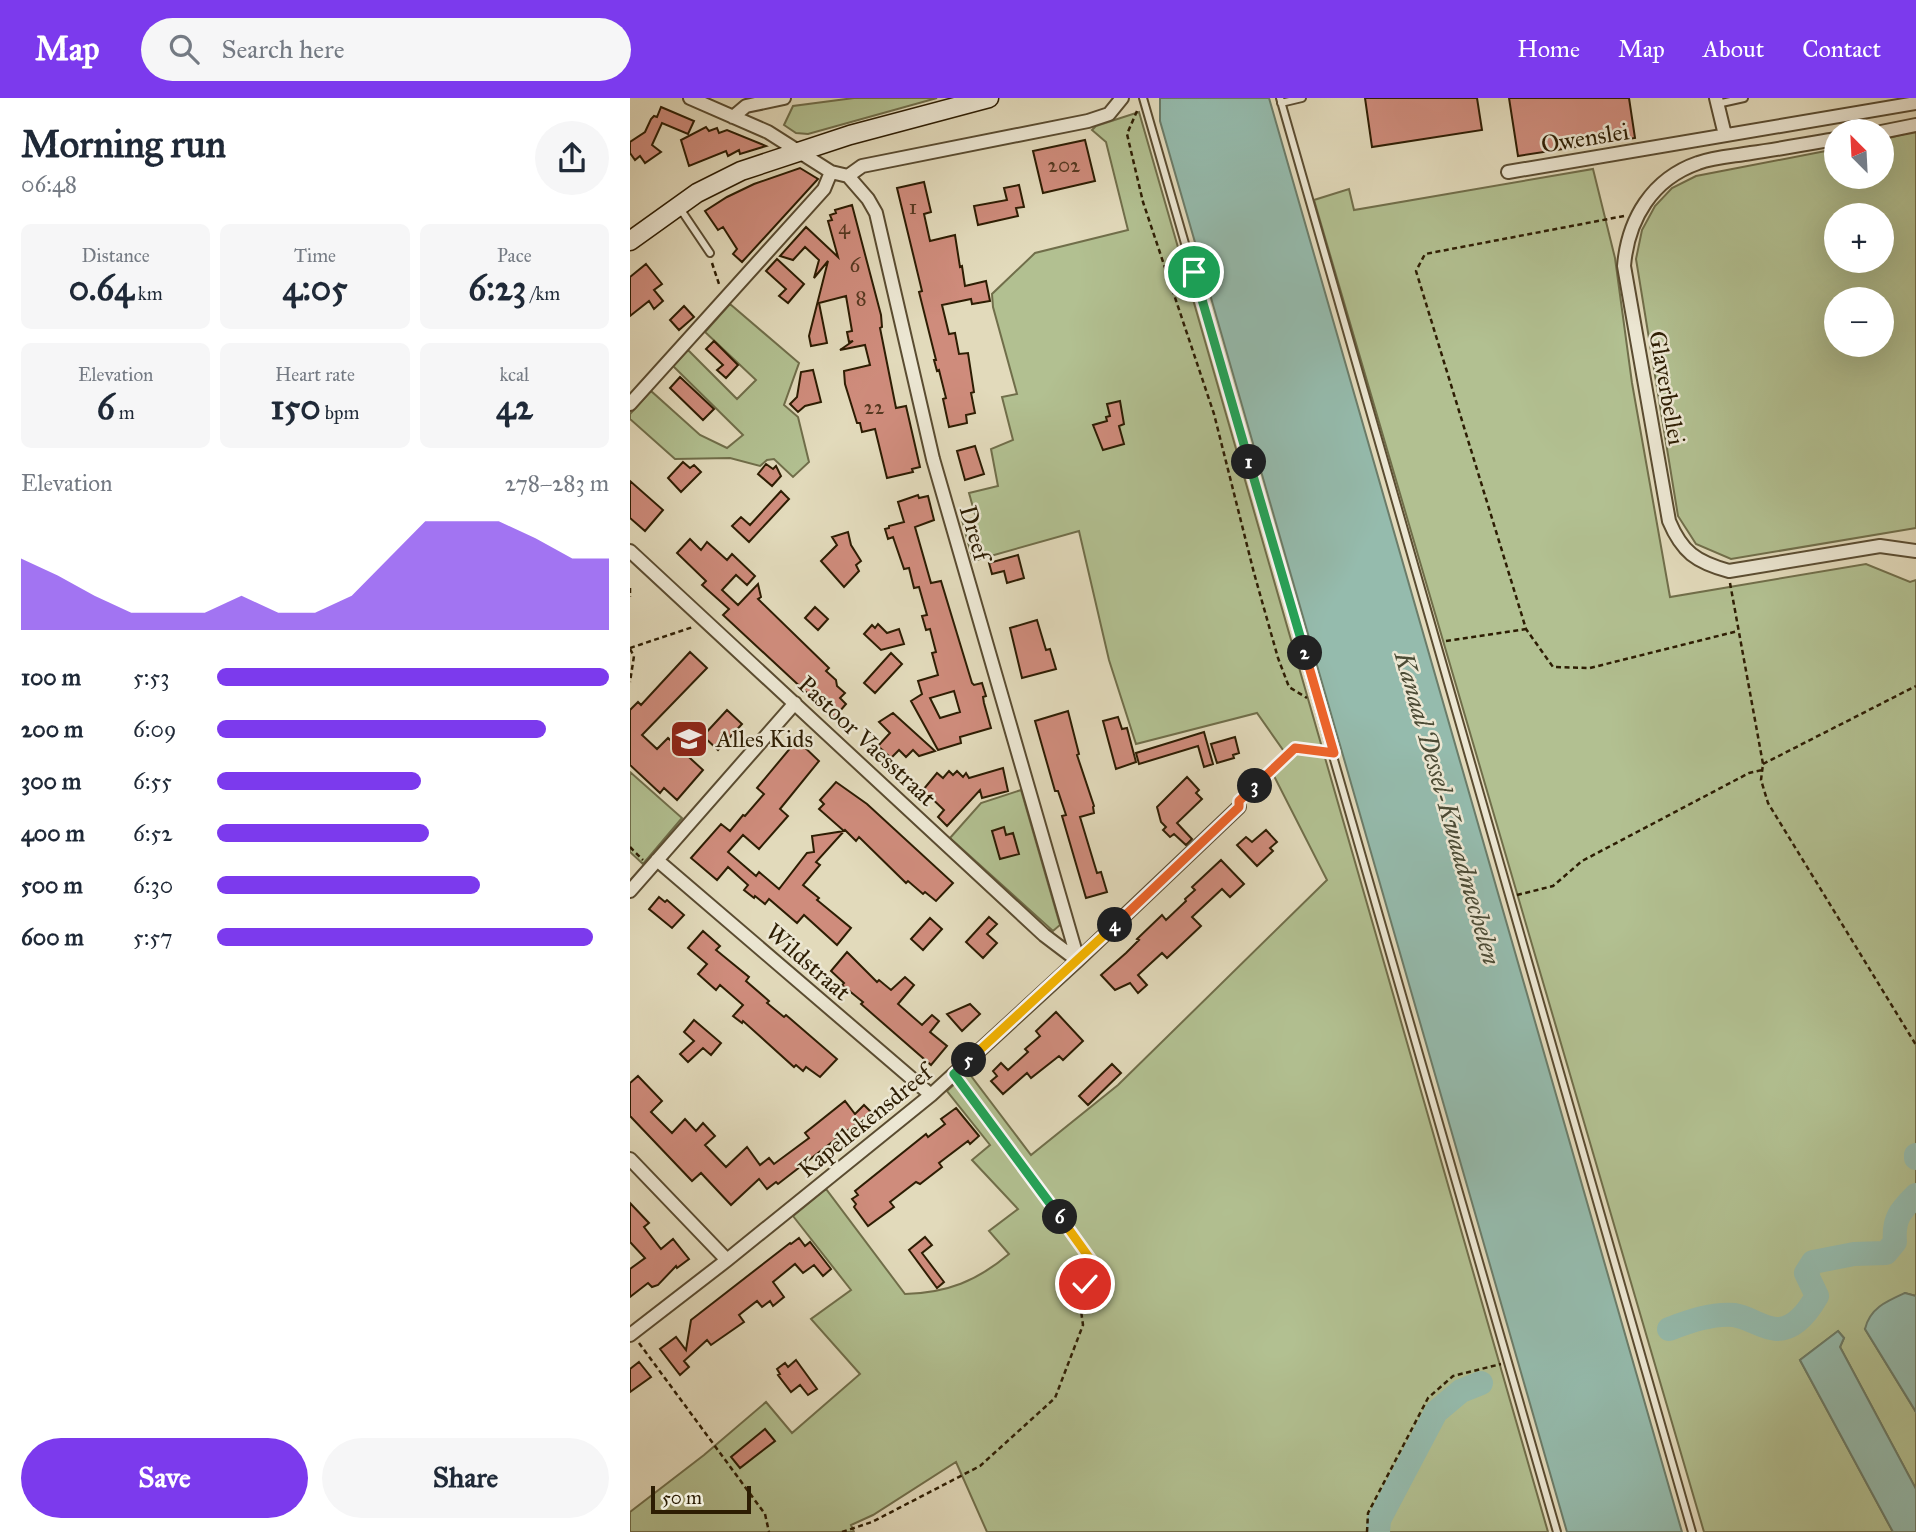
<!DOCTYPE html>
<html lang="en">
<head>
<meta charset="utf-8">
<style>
  :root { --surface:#fff; --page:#f6f6f7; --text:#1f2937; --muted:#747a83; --accent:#7c3aed }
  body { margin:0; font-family:"IM FELL Great Primer",serif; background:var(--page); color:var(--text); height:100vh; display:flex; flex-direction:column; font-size:26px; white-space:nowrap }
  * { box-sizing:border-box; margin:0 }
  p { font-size:23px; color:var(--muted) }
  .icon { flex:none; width:38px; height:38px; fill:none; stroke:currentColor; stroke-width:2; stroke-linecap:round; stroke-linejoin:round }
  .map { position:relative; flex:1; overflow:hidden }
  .side { display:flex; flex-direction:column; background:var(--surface); width:630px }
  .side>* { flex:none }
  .needle { width:46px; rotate:336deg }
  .controls { position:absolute; left:1194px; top:21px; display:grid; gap:14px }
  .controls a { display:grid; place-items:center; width:70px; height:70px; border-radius:50%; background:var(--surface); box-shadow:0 7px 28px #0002; font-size:35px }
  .scale { position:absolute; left:21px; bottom:18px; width:100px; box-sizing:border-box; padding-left:7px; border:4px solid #2d1d03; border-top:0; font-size:19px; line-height:24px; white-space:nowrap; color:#2d1d03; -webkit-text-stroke:5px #ece7d3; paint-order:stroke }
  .pin { position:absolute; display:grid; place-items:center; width:60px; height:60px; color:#fff; margin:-30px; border:4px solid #fff; border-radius:50%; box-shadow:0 2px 7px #0007 }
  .km { position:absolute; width:35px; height:35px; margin:-18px; border-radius:50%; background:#222; color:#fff; font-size:19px; line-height:35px; text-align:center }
  .round { display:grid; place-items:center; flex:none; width:74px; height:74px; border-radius:37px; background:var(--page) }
  .overview { display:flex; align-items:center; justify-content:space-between; height:119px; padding:0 21px }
  h1 { font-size:38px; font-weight:700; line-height:52px }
  .metrics { display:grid; grid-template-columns:repeat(3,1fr); gap:10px; height:119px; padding:7px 21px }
  .metrics div { display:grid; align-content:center; border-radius:10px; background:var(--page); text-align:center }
  .metrics b { font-size:35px; font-weight:700 }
  .metrics small { font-size:19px; font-weight:400 }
  .metrics p { font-size:19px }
  .chart { height:196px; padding:14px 21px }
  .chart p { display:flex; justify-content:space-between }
  .chart svg { width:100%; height:126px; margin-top:7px; fill:var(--accent); opacity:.7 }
  .primary-button { display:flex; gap:14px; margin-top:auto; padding:14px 21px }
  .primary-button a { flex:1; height:80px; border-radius:42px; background:var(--accent); color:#fff; font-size:28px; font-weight:700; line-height:80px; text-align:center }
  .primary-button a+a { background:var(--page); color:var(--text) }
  ul { padding:0 21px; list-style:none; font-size:23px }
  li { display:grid; grid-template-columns:112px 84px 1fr; align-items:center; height:52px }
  li i { height:18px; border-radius:9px; background:var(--accent) }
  header { display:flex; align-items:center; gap:42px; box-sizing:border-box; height:98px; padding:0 35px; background:var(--accent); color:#fff }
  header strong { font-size:33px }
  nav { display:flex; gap:38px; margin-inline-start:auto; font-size:24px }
  .search { width:490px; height:63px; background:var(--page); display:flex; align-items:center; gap:18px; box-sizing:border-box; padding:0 24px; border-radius:38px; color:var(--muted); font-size:26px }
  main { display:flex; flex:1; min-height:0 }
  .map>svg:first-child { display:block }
  .green { fill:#b2c091; stroke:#706e4a; stroke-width:2; fill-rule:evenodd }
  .water { fill:#95bbad; stroke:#6b7c69; stroke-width:2 }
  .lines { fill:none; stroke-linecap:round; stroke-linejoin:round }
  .river { stroke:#95bbad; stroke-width:24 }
  .building { fill:#cf8c7c; stroke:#2d1d03; stroke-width:2; fill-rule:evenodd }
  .lane-casing { stroke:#5a4c31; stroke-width:10 }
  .street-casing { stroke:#5a4c31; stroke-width:16 }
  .secondary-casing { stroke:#2d1d03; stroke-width:21 }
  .path { stroke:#2d1d03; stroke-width:2.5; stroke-dasharray:5 3.5; stroke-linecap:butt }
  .lane { stroke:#ece7d3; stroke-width:6 }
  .street { stroke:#ece7d3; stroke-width:12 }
  .secondary { stroke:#ece7d3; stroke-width:18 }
  .split-1-casing { stroke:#fff; stroke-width:14 }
  .split-2-casing { stroke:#fff; stroke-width:14 }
  .split-3-casing { stroke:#fff; stroke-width:14 }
  .split-4-casing { stroke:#fff; stroke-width:14 }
  .split-5-casing { stroke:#fff; stroke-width:14 }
  .split-6-casing { stroke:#fff; stroke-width:14 }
  .split-7-casing { stroke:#fff; stroke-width:14 }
  .split-1 { stroke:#22a559; stroke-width:9 }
  .split-2 { stroke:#22a559; stroke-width:9 }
  .split-3 { stroke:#f0652b; stroke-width:9 }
  .split-4 { stroke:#f0652b; stroke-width:9 }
  .split-5 { stroke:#f5b400; stroke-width:9 }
  .split-6 { stroke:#22a559; stroke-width:9 }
  .split-7 { stroke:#f5b400; stroke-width:9 }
  .labels { text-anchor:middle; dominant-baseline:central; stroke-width:5; stroke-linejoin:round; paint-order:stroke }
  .number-label { font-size:21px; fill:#563921 }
  .street-label { font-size:24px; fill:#2d1d03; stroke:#ece7d3 }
  .poi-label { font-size:24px; fill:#2d1d03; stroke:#ece7d3; text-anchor:start }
  .water-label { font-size:26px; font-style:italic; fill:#4c4c36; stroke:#ece7d3 }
</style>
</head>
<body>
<header>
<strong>Map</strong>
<div class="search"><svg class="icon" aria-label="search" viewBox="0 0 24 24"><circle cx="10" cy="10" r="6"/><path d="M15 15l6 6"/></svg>Search here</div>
<nav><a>Home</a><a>Map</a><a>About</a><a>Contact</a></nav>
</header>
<main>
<section class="side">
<div class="overview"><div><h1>Morning run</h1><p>06:48</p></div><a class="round"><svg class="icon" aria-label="share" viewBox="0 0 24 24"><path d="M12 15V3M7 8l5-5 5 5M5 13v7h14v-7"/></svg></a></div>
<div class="metrics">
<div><p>Distance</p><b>0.64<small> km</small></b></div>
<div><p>Time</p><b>4:05</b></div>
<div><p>Pace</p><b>6:23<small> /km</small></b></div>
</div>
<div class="metrics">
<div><p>Elevation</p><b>6<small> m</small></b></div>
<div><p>Heart rate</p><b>150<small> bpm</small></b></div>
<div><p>kcal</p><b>42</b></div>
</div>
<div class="chart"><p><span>Elevation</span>278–283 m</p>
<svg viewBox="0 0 160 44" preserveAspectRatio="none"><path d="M0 44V19L10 25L20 32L30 38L40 38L50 38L60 32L70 38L80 38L90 32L100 19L110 6L120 6L130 6L140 12L150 19L160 19V44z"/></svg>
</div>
<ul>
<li><b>100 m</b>5:53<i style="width:100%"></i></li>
<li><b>200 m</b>6:09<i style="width:84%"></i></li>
<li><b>300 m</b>6:55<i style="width:52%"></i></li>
<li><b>400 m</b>6:52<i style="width:54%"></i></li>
<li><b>500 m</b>6:30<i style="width:67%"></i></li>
<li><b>600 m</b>5:57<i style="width:96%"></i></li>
</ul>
<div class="primary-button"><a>Save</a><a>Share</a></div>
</section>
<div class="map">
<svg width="1286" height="1434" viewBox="0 0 1286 1434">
  <rect width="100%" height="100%" fill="#e2dabb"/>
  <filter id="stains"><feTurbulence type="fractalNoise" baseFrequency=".00286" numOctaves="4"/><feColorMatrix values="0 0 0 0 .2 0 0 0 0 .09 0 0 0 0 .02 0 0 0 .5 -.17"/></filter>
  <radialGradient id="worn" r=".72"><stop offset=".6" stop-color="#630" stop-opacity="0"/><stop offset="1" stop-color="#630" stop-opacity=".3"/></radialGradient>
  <path class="green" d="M224 0H307L178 36 166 35 154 27 163 8Z
    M509 14 918 1434H357L326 1364 243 1417 221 1427 224 1434H0V1414L74 1357 136 1304 162 1335 230 1276 181 1221 221 1192 163 1118 196 1091 275 1196C317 1195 347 1183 379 1156L359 1133 388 1111 342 1062 360 1047 317 993 338 974 401 1057 488 987 697 782 644 678 660 662 627 615 506 646 479 562 449 433 343 463 332 422 346 420 339 395 368 388 361 351 383 342 372 299 387 296 363 209 362 196 405 155 498 132 476 44 462 32 466 28Z
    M1286 33V430L1101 461 1066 446 1048 418 1006 161 1012 132 1025 108 1042 90 1066 78 1206 51V79H1251V42ZM1206 117H1251V163H1206ZM1206 201H1251V247H1206Z
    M963 71 985 160 1002 285 1040 499 1236 466 1280 484 1286 482V1198L1275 1195 1235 1231 1286 1314V1391L1210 1249 1214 1240 1208 1233 1170 1262 1263 1434H1074L684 102 719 91 724 112Z
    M100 206 169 265 154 307 168 319 179 364 163 379 144 361 137 362 130 368 100 360 45 361 0 321V316L21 293 70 337 97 350 113 337 43 268 58 252 107 301 126 282 75 234Z
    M0 674 52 720 13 766 0 754Z
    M391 692 430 827 423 833 320 740 351 705Z"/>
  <path class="water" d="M530 0H639L1052 1434H937L530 23Z
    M1275 1195 1286 1198V1314L1235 1231C1240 1210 1257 1203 1275 1195Z
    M1208 1233 1214 1240 1210 1249 1286 1391V1434H1263L1170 1262Z"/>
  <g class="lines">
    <path class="river" d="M1286 1057V1060
      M1039 1231C1058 1224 1082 1215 1104 1217 1118 1219 1132 1230 1146 1231 1165 1232 1179 1212 1187 1198L1176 1175 1183 1164 1224 1156 1256 1155 1265 1144C1263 1121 1270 1113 1286 1097
      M748 1434 749 1422 806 1314 831 1293 851 1285"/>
  </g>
  <path class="building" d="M735 0H847L852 32 742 49Z
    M879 0H999L1005 40 888 58Z
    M31 9 64 23 58 36 32 25 22 47 31 54 15 65 10 58 5 62 0 55V44L15 34 21 21 24 18 27 19Z
    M76 29 79 33 87 30 89 35 97 32 136 48 110 56 109 52 98 58 96 53 59 68 51 42Z
    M455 42 465 83 413 95 403 53Z
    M170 70 188 81 112 164 103 156 107 151 93 129 88 132 75 113 97 99 124 86Z
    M294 84 301 114 294 116 300 143 325 137 330 169 332 168 335 188 356 183 360 203 342 206 341 201 312 207 319 236 325 235 329 256 338 255 344 294 341 295 345 315 336 317 337 325 319 329 313 301 316 300 309 272 307 273 304 262H306L289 194 292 193 267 90Z
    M389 87 394 109 386 110 388 118 348 127 344 108 377 102 374 90Z
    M222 107 251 217 252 229 250 230 266 310 276 308 290 369 282 371 283 374 257 380 245 331 232 334 230 325H227L215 286 214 273 240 267 235 247 210 252 223 243 219 244 217 234 222 233 216 198 189 205 197 245 181 248 179 238 198 163 184 180 189 162 175 149 163 162 150 158 176 129 208 159 198 123 202 122 200 117 206 115 205 112Z
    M147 161 174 186 158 205 149 198 156 191 136 173Z
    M16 166 32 186 24 192 33 203 24 211 19 203 0 218V179Z
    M54 208 64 219 49 232 40 222Z
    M84 243 108 267 96 280 87 272 93 267 76 251Z
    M183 272 191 304 175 308 168 314 160 306 167 299 171 274Z
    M50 279 84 311 73 322 40 290Z
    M490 303 494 326 489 328 494 346 473 352 463 327 477 323 476 319 480 318 477 306Z
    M345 348 354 376 335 382 327 353Z
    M53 364 60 370 64 367 71 374 51 394 38 380Z
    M136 366 143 371 146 368 151 378 142 388 128 376Z
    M0 383 33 412 15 433 0 420Z
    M151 393 159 401 119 444 102 428 111 419 120 427Z
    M288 397 289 400 298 398 304 422 285 429 301 485 311 483 342 585 344 587 352 585 356 598 353 599 354 605 361 630 330 639 331 645 308 652 281 603 292 596 288 583 308 577 302 555 306 554 300 531 296 532 292 518 297 517 289 489 284 490 279 470 274 471 263 439 258 441 255 431 259 430V428L274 424 268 404ZM324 593 330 614 310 620 300 600Z
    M218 434 221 447 231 463 226 467 229 473 214 489 191 463 207 447 202 439Z
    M60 441 71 452 77 444 97 462 102 456 125 478 117 487 106 477 92 492 108 507 128 486 131 499 128 501 199 570 196 573 206 582 207 588 215 595 210 600 216 606 204 620 93 517 99 511 72 487 76 483 47 455Z
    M388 457 394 480 377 485 374 473 362 476 359 465Z
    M185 509 198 521 188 532 175 520Z
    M407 522 416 552 420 551 426 571 392 580 380 530Z
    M248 526 257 535 269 531 274 546 251 552 234 536 242 527 245 530Z
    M60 554 77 570 12 637 27 651 38 640 73 672 47 702 34 690 30 695 0 667V612L8 604 11 607Z
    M261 555 272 566 245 595 234 585Z
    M97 612 112 626 88 652 73 638Z
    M438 613 449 656 447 657 464 708 463 709 464 715 450 719 467 775 471 774 477 794 456 800 432 718 436 717 428 693H425L405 623Z
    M263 615 305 653 289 658 283 652 276 659 269 652 261 660 248 648 260 635 249 624Z
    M488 619 492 631 497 630 506 664 486 671 473 623Z
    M574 634 583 666 574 669 568 648 509 666 506 655Z
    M605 639 609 655 603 657 604 660 587 665 581 646Z
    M167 642 189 663 150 711 158 718 129 751 113 737 98 754 126 778 129 774 149 791 177 755 184 754 182 738 214 733 189 711 194 706 190 702 206 684 237 706 323 785 306 803 295 794 293 796 278 783 276 785 229 739 226 743 215 732 186 764 190 767 173 787 189 800 187 802 221 830 207 847 174 817 167 825 139 801 135 806 125 798 124 800 114 792 118 787 98 769 87 782 61 760 91 726 100 733 113 717 115 718 134 696 127 690Z
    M373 670 378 693 352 700 350 692 317 728 308 719 314 712 293 692 307 675 313 680 319 673 323 677 327 673 333 679 336 675 339 680Z
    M557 679 569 692 566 695 572 701 547 725 562 741 556 747 544 736 540 739 533 732 536 729 531 724 527 709Z
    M374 729 376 737 383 735 389 756 370 761 362 733Z
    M636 732 647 744 640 750 643 753 627 768 607 747 616 739 622 744Z
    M591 762 614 786 600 799 592 791 562 819 571 828 537 860 532 855 508 877 517 887 508 895 500 885 485 892 471 877 496 855 509 842 507 841 532 817 536 822 556 803 555 801 565 792 562 789Z
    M29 799 35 804 37 802 54 817 42 830 19 811Z
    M359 819 367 826 357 836 367 845 353 860 336 844Z
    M300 820 312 831 293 852 281 841Z
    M73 833 90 848 86 852 119 879 116 883 139 903 137 905 154 919 156 917 207 961 190 979 176 969 173 973 166 967 164 969 113 923 112 925 103 918 113 907 90 887 86 892 68 876 77 866 58 850Z
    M217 854 247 884 249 882 261 892 275 879 284 887 268 906 292 927 302 917 309 923 300 934 317 948 301 967 231 906 233 904 212 887 214 885 201 873Z
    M340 906 350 916 332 933 317 916Z
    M426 914 453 943 433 962 429 958 401 980 397 975 373 996 361 983 367 978 363 973 371 965 378 972 398 954 395 951 410 938 406 933Z
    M64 922 91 945 81 957 73 950 58 964 50 956 64 943 54 934Z
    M482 966 491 975 458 1007 449 998Z
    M8 978 32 1003 21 1014 42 1035 55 1021 66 1033 73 1025 85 1038 75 1047 96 1069 117 1049 130 1067 139 1060 144 1066 179 1040 175 1035 215 1003 225 1016 234 1007 241 1014 217 1033 214 1031 204 1038 206 1041 148 1086 146 1084 137 1091 129 1081 101 1107 71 1075 62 1083 0 1018V985Z
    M326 1010 349 1038 340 1046 338 1043 309 1065 312 1069 290 1086 286 1084 260 1104 264 1109 238 1128 224 1109 226 1106 222 1101 228 1097 225 1093 296 1036 298 1039 315 1026 311 1021Z
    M0 1105 19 1125 14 1129 31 1151 43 1141 59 1161 47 1170 46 1168 28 1187 22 1189 18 1185 0 1199V1171L15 1160 0 1144Z
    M295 1139 302 1147 292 1155 314 1184 307 1190 279 1152Z
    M169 1140 175 1148 180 1144 201 1171 193 1178 184 1167 173 1175 165 1166 143 1184 154 1199 143 1208 140 1203 132 1209 127 1203 109 1217 114 1224 81 1247 77 1242 54 1263 59 1269 50 1277 30 1251 46 1239 56 1252 61 1222 160 1145 161 1146Z
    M166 1262 187 1291 178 1297 170 1287 161 1294 148 1277 150 1276 147 1271 155 1265 158 1269Z
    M9 1264 21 1279 0 1294V1271Z
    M135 1331 145 1343 110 1370 101 1359Z"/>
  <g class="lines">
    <defs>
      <path id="lane" d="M513 0 927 1434
        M650 0 1062 1434
        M651 5 672 0
        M1087 6 1114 0
        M49 109 80 155"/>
      <path id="street" d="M60 0 138 34 201 74 218 78 238 101 246 115 303 361 448 862
        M1086 0 1095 37
        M103 19 116 8 154 0
        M1251 34 1286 27
        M1206 41C1177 46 1149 51 1121 55 1104 58 1084 59 1068 65 1022 81 998 121 994 168L1039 423C1052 454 1066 464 1099 473L1250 448 1286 453
        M878 74 1286 5
        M218 78 232 68 458 23 479 16 492 0
        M0 306 194 91 201 74
        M0 453 414 837 447 862
        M27 762 301 997
        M0 793 165 605
        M0 1061 97 1162
        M0 1237 97 1162 301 997 448 862 609 709"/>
      <path id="secondary" d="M0 143 67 95 111 73 220 37 359 0"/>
    </defs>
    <use href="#lane" class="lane-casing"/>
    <use href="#street" class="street-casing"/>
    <use href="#secondary" class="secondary-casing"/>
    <path class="path" d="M507 13 497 36 513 104 584 316 624 475 648 560 659 589 677 600
      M994 118 795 156 786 173 896 531 923 569 960 570 1108 533
      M82 165 90 189
      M1100 485 1133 666 1131 682 1138 705 1286 947
      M0 490V499
      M816 543 896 531
      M0 550 63 529
      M0 551 4 558 0 584
      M1133 666 1286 588
      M615 697 665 650 691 653
      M0 749 13 762
      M887 797 923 788 952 763 1119 675 1132 672
      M9 1245 135 1416 139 1434
      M212 1434 242 1424 350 1368 425 1300 453 1227 449 1198 455 1186V1170L463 1165 330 985
      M737 1434 738 1415 798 1300 823 1278 871 1266"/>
    <use href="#lane" class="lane"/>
    <use href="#street" class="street"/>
    <use href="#secondary" class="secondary"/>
  </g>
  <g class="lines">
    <defs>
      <path id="split-1" d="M564 174 619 364"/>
      <path id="split-2" d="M619 364 675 555"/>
      <path id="split-3" d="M625 688 665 650 704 655 675 555"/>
      <path id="split-4" d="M485 827 609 709V703L625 688"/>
      <path id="split-5" d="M339 962 485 827"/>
      <path id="split-6" d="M339 962 324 976 430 1119"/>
      <path id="split-7" d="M430 1119 463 1165 455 1170V1186"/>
    </defs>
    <use href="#split-1" class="split-1-casing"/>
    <use href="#split-2" class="split-2-casing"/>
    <use href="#split-3" class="split-3-casing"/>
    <use href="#split-4" class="split-4-casing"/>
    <use href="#split-5" class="split-5-casing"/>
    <use href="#split-6" class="split-6-casing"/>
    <use href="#split-7" class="split-7-casing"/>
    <use href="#split-1" class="split-1"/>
    <use href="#split-2" class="split-2"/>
    <use href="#split-3" class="split-3"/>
    <use href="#split-4" class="split-4"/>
    <use href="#split-5" class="split-5"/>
    <use href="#split-6" class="split-6"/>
    <use href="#split-7" class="split-7"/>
  </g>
  <defs>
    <symbol id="school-square" viewBox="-11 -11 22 22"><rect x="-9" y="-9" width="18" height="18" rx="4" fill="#8f2418" stroke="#ece7d3"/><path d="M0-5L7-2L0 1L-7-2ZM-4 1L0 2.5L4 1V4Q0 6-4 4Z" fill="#fff"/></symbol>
  </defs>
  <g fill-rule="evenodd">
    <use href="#school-square" x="37" y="619" width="44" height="44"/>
  </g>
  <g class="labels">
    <g class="number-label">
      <text x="434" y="67">202</text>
      <text x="283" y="109">1</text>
      <text x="214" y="129">4</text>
      <text x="225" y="167">6</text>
      <text x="231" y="200">8</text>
      <text x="244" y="309">22</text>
    </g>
    <g class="street-label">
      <text transform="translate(955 40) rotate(-9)">Owenslei</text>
      <text transform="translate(1037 290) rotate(80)">Glaverbellei</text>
      <text transform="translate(345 435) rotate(74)">Dreef</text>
      <text transform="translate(237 643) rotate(43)">Pastoor Vaesstraat</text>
      <text transform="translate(178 864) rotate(41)">Wildstraat</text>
      <text transform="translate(235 1023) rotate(-39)">Kapellekensdreef</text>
    </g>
    <g class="poi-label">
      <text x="86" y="641">Alles Kids</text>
    </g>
    <g class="water-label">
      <text transform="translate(818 710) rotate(74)">Kanaal Dessel-Kwaadmechelen</text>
    </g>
  </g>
  <rect width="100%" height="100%" filter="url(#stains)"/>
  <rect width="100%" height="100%" fill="url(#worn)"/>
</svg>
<div class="controls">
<a><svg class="needle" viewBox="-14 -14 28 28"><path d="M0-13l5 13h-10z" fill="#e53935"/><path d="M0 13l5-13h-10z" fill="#747a83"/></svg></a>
<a>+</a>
<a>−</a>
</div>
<div class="scale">50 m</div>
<div class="pin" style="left:564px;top:174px;background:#1e9e55"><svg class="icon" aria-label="arrive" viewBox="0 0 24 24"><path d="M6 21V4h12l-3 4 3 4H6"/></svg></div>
<div class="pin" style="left:455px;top:1186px;background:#d93025"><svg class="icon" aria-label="check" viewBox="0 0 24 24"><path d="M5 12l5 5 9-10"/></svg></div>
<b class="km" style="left:619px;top:364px">1</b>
<b class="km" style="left:675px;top:555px">2</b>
<b class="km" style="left:625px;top:688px">3</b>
<b class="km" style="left:485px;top:827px">4</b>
<b class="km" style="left:339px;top:962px">5</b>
<b class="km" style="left:430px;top:1119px">6</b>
</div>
</main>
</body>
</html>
